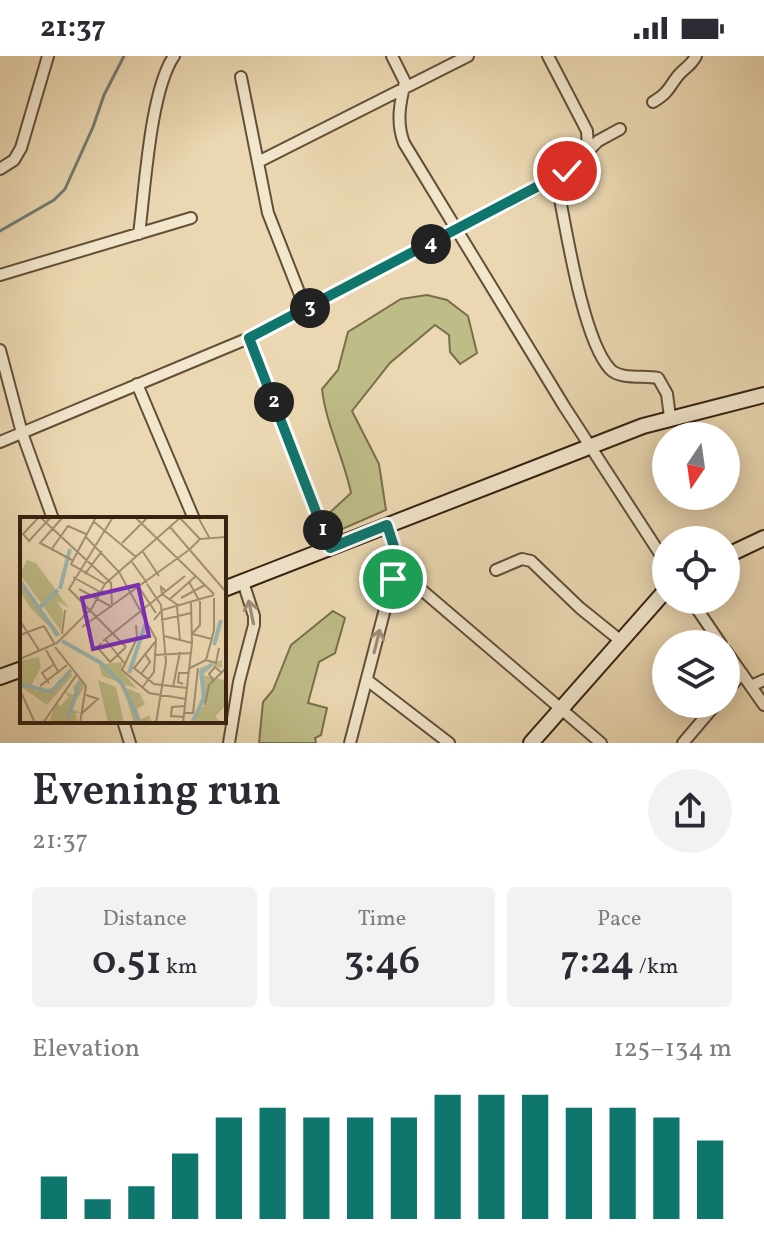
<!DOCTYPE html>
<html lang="en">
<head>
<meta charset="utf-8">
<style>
  :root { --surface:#fff; --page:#f2f2f3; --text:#2b2b33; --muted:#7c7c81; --accent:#0f766e }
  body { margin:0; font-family:Vollkorn,serif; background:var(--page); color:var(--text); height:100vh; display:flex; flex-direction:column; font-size:30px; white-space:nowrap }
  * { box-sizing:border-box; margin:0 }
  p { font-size:26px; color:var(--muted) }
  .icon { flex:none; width:44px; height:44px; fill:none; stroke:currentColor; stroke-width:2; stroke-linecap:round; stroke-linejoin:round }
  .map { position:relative; height:687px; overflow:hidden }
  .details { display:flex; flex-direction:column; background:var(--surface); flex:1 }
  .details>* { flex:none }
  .needle { width:52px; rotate:193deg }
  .controls { position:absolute; left:652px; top:366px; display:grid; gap:16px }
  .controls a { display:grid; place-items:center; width:88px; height:88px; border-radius:50%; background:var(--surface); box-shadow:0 4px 20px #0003; font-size:40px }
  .pin { position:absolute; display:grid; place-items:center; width:68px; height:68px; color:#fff; margin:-34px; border:4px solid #fff; border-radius:50%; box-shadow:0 2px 8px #0007 }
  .km { position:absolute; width:40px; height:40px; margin:-20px; border-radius:50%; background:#222; color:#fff; font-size:22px; line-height:40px; text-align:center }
  .round { display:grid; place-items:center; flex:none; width:84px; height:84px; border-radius:42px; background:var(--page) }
  .overview { display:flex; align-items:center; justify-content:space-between; height:136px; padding:0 32px }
  h1 { font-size:44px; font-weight:600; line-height:60px }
  .metrics { display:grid; grid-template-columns:repeat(3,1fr); gap:12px; height:136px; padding:8px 32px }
  .metrics div { display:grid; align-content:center; border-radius:8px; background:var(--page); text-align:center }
  .metrics b { font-size:40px; font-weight:600 }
  .metrics small { font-size:22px; font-weight:400 }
  .metrics p { font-size:22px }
  .chart { height:224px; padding:16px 32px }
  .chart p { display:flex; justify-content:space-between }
  .chart svg { width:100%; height:144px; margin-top:8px; stroke:var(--accent); stroke-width:6 }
  .status { display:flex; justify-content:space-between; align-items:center; height:56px; padding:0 40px; background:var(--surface); direction:ltr }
  .status svg { height:22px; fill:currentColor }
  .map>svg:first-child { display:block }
  .green { fill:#bebc87; stroke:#796e4c; stroke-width:2 }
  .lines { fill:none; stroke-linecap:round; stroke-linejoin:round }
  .stream { stroke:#727c73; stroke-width:3 }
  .street-casing { stroke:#624f38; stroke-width:14 }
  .secondary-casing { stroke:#342110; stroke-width:18 }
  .street { stroke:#f2e6cd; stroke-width:10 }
  .secondary { stroke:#f2e6cd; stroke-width:14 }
  .oneway { stroke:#9c8d78 }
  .route-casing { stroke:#fff; stroke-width:16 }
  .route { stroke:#0f766e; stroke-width:10 }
  .inset-river { fill:none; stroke:#9bb8b5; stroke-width:4 }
  .inset-road { fill:none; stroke:#a28f71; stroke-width:2 }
  .view { fill:#7b2cbf; fill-opacity:0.15; stroke:#7b2cbf; stroke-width:4 }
  .inset-edge { fill:none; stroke:#342110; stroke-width:4 }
</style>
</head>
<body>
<div class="status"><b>21:37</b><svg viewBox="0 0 49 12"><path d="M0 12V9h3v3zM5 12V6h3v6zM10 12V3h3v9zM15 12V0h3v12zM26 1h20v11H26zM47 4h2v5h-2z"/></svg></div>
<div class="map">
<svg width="764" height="687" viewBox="0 0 764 687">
  <rect width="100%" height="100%" fill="#ebd8b2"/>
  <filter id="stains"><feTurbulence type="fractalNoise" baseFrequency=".0025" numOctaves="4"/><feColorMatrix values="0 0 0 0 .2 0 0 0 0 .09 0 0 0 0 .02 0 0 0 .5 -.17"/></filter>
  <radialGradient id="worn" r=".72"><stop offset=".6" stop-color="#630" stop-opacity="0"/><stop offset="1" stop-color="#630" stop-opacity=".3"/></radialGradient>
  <path class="green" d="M427 239 447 244 468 260 477 297 460 308 450 296 449 279 435 269 390 307 352 355 379 408 386 454 331 478 324 462 351 437C344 402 326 369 322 333L338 314 348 276 401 243Z
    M333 555 345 562 335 597 319 606 308 647 327 652 321 679 315 682 316 687H259L263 646 273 634 291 589Z"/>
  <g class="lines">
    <path class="stream" d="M0 175 54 144 65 133 93 71 104 39 124 0"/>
    <defs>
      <path id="street" d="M392 0 405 26C400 47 396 66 404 87L564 350 666 507
        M548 0 587 75 588 94
        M241 21 268 157 306 254
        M653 46C668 37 668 33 677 21 683 13 691 10 696 0
        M258 106 468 0
        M0 113 14 104 21 92 48 0
        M556 122C565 166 582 283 610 313 620 324 644 319 658 322L667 338 670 361
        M139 178C145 133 150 35 174 0
        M0 219 191 162
        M249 282 330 492
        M0 294 22 377 53 463
        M137 328 194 463
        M0 386 249 282 556 122 575 109 598 85 620 73
        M387 469 402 513 410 524 601 687
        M496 514 522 503 531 505 580 552 621 585
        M691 544 721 588
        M726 595 764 649
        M367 624 449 687
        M751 630 764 624
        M726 636 742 617
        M123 665 130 687
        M229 687 239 626 254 569V560L243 526
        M350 687 398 503
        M683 687 716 648"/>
      <path id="secondary" d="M726 500 764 482
        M224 533 643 370 764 339
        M0 621 22 613
        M531 687 666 534"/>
    </defs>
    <use href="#street" class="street-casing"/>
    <use href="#secondary" class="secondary-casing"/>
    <use href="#street" class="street"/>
    <use href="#secondary" class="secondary"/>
  </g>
  <defs><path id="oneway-shaft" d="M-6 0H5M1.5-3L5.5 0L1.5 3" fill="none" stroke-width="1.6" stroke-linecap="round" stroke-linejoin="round" transform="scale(2)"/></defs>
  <g class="oneway">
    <use href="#oneway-shaft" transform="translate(251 556) rotate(-102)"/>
    <use href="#oneway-shaft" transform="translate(377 585) rotate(-76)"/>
  </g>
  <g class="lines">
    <defs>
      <path id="route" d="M393 523 398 503 387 469 330 492 249 282 567 115"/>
    </defs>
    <use href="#route" class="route-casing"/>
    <use href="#route" class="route"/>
  </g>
  <g transform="translate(20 461)">
    <rect width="206" height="206" fill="#ebd8b2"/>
    <path d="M7 43 16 46 49 91 37 84 43 94 41 114 0 57ZM0 62 40 117 38 118 12 93 0 75ZM19 140 21 150 11 169 16 174 33 171 51 153 52 159 27 188 0 169V144ZM77 141 85 147 102 145V154L117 172 82 159ZM202 143V151L193 149 183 158 204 163 206 152V188L195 200 202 206H176L177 193 189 186H179L184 176 180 151ZM60 161 65 169 51 192 62 196H56L57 206H29L36 185 40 189 49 180 45 175 55 178 53 170ZM78 163 96 170 104 206H88ZM103 170 129 180 120 177 125 187 117 192 120 203 129 198 132 206H114Z" fill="#bebc87"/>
    <path class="inset-river" d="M0 64 38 119M40 72 50 32M19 91 38 73M42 124 81 146 102 167 120 206M194 128 201 103M109 156 126 106M0 167 31 175 51 153M48 201 60 165M172 206 184 181 181 155 192 147"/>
    <path class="inset-road" d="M19 0 3 17 9 24 31 0M20 0 91 66 92 89M43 0 20 26 52 43M76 0 51 47 85 67M93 0 49 72 106 130M115 0 194 77M159 0 180 22M178 0 190 22M73 4 116 40M150 10 206 75M65 19 99 55 136 122 134 155 122 171M102 26 128 0M170 32 180 22 206 20M31 33 48 9 66 17M123 35 139 59M112 45 127 66M65 57 82 34M53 60 80 75M169 65 180 85V108L172 117 192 122M127 67 141 88 146 145 136 206M59 72 92 90M120 72 136 96M146 74 141 70 142 77 159 89M161 81 185 68M150 82 176 59M157 90 160 123M134 103 142 93 194 78M141 103 171 96M0 104 19 133M116 108 117 121 102 153 129 176 166 182M62 110 169 33M42 117 45 93M0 118 24 109 34 126M144 119 172 126M85 122 105 147M83 124 165 59M135 125 114 151 134 167 167 171M81 126 78 131 90 145 106 130M35 130 66 169 60 206M26 133 39 156M135 138 171 136M0 142 37 126 72 91 85 67 161 0M186 143 196 146 199 131M170 151 186 143 194 113V81M121 157 130 145 125 137M194 164 189 157 195 150 202 156M29 166 22 156 33 148M163 167 158 165 159 156H169M20 169 47 148M153 170 160 135M0 173 15 206M185 188 189 168 206 151M62 196 78 182 66 178M164 196H173L178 151M164 200 151 199 152 190 165 189M23 206 57 157M163 206 172 126 171 86"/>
    <path class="view" d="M118 68 129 119 73 132 62 81Z"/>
    <rect width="206" height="206" class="inset-edge"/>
  </g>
  <rect width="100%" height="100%" filter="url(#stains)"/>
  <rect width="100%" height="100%" fill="url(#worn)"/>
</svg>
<div class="controls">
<a><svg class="needle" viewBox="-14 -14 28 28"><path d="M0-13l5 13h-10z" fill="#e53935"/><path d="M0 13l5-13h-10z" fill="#7c7c81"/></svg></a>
<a><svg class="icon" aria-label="locate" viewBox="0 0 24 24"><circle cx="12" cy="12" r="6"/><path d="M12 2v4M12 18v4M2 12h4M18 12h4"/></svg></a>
<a><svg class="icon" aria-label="layers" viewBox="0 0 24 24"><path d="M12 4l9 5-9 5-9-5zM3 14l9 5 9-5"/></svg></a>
</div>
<div class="pin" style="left:393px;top:523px;background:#1e9e55"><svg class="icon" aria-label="arrive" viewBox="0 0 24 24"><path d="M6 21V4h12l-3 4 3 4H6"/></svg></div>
<div class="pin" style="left:567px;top:115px;background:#d93025"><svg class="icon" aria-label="check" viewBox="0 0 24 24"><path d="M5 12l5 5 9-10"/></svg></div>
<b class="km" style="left:323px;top:474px">1</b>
<b class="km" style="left:274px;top:346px">2</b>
<b class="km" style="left:310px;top:252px">3</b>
<b class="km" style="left:431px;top:188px">4</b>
</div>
<section class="details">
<div class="overview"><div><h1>Evening run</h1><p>21:37</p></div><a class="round"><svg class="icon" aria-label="share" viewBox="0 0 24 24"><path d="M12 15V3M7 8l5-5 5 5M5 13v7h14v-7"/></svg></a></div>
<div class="metrics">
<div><p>Distance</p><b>0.51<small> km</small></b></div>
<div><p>Time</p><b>3:46</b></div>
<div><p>Pace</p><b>7:24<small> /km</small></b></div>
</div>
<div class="chart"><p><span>Elevation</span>125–134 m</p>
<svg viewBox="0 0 160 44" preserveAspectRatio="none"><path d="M5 44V31M15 44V38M25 44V34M35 44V24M45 44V13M55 44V10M65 44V13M75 44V13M85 44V13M95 44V6M105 44V6M115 44V6M125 44V10M135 44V10M145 44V13M155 44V20"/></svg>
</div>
</section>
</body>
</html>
